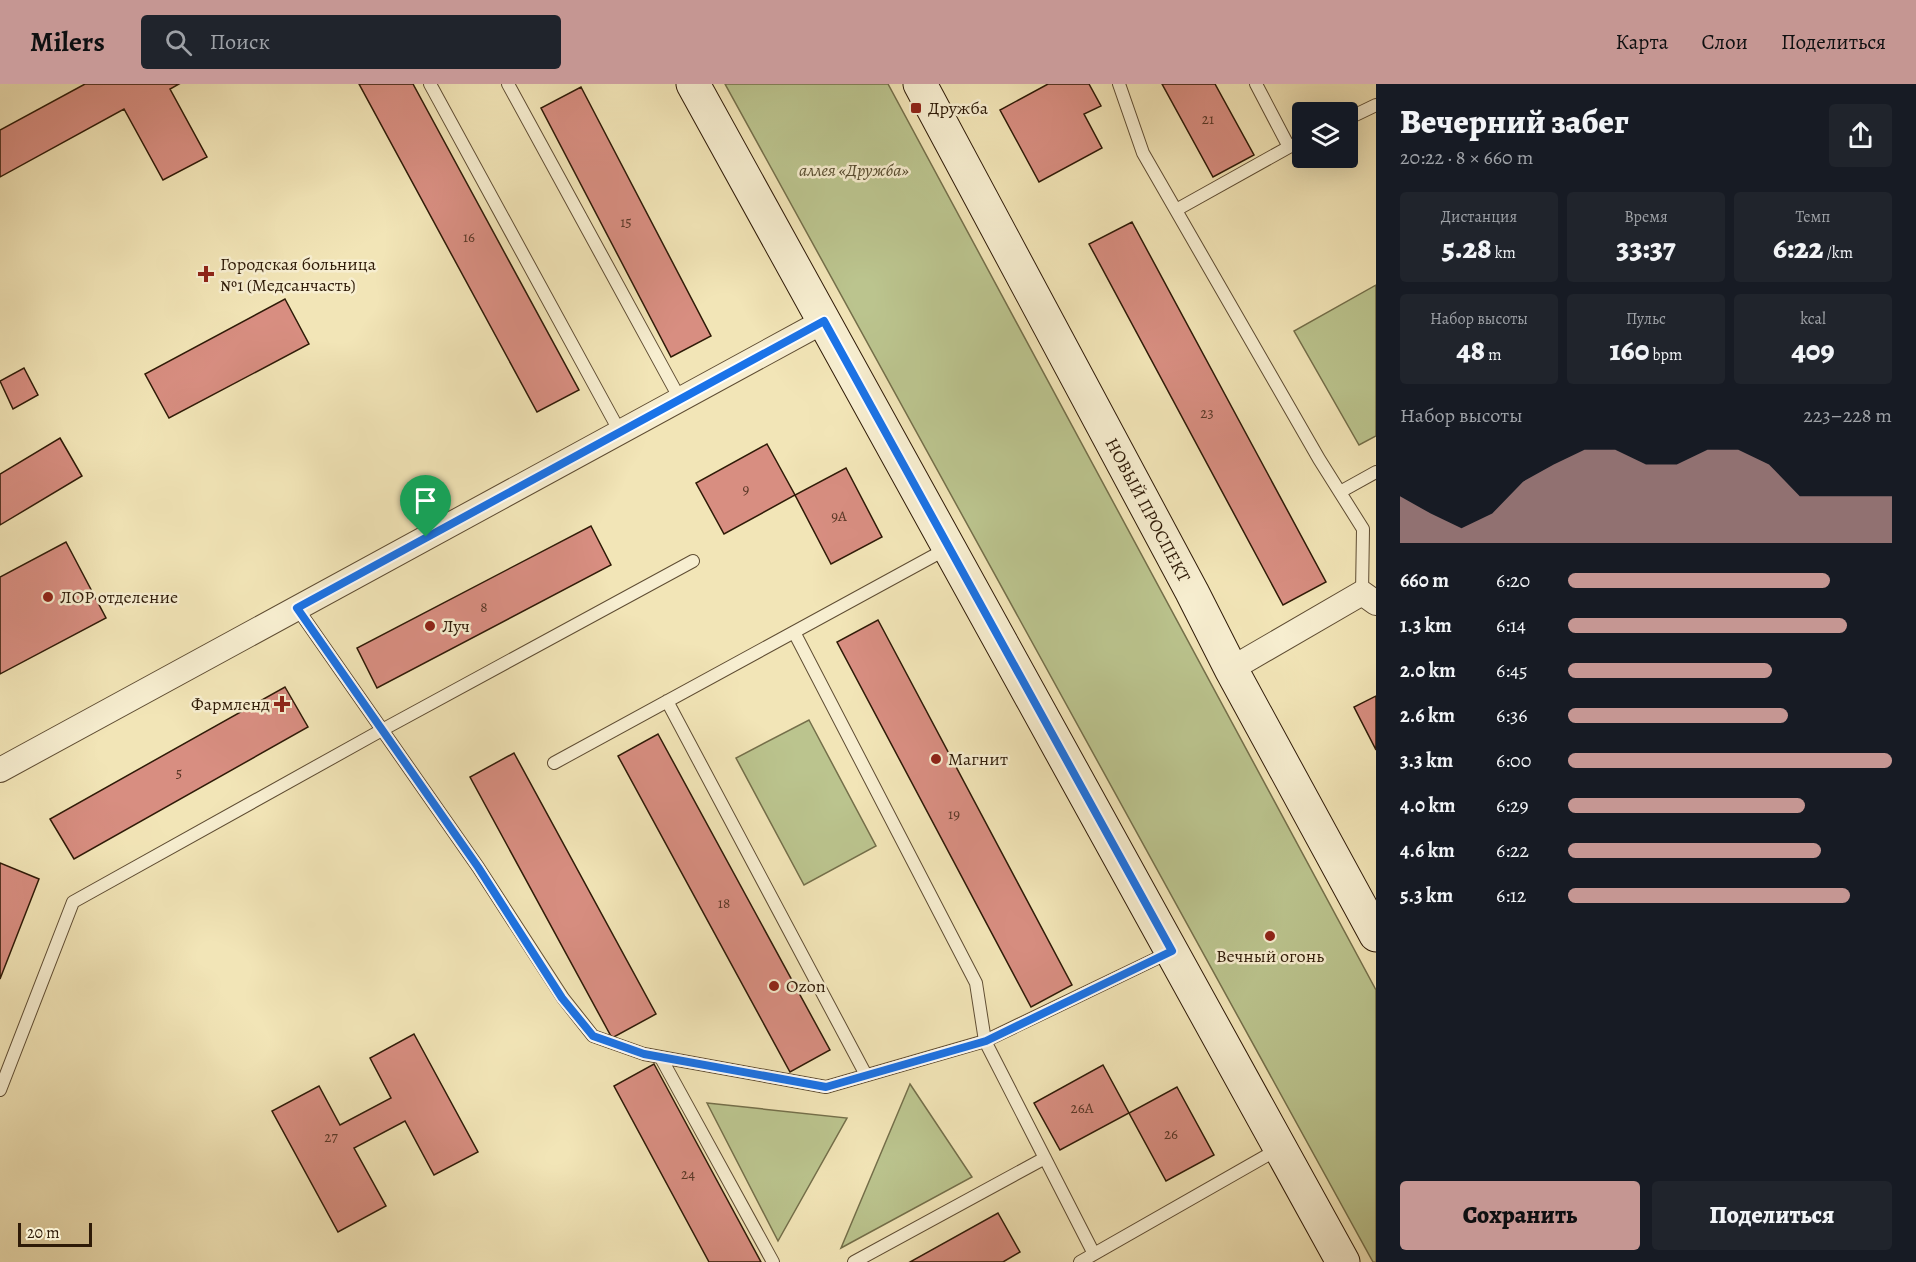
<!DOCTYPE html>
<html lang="ru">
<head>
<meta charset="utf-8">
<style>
  :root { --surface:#171b24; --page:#20242c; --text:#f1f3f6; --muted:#9ea1a6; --accent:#c59692 }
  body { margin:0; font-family:Alegreya,serif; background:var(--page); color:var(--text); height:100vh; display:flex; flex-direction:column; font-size:22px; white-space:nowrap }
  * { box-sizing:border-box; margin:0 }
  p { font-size:20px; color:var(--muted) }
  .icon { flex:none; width:33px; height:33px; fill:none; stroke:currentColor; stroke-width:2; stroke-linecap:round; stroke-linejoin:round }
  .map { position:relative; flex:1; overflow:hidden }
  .drawer { display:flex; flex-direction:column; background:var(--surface); width:540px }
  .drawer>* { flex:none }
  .controls { position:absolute; left:1292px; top:18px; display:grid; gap:12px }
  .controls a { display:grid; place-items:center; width:66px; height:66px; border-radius:6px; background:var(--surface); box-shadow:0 6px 24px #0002; font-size:30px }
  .scale { position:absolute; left:18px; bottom:15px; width:74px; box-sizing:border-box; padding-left:6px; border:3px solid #2e1a07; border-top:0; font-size:16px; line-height:21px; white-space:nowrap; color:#2e1a07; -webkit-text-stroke:4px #f7eed0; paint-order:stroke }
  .pin { position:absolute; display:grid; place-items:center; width:51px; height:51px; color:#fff; margin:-62px -26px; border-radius:50% 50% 50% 0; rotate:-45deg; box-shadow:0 0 6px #0007 }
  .pin .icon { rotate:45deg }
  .round { display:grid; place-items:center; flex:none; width:63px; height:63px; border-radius:6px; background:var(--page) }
  .headline { display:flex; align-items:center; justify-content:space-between; height:102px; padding:0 24px }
  h1 { font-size:33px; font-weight:800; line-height:45px }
  .metrics { display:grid; grid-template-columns:repeat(3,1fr); gap:9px; height:102px; padding:6px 24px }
  .metrics div { display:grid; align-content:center; border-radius:6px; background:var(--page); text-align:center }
  .metrics b { font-size:30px; font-weight:800 }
  .metrics small { font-size:16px; font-weight:400 }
  .metrics p { font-size:16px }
  .chart { height:168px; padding:12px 24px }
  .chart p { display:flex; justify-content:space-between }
  .chart svg { width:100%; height:108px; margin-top:6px; fill:var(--accent); opacity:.7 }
  .primary-button { display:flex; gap:12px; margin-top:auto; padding:12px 24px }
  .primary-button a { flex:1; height:69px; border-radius:6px; background:var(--accent); color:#111; font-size:24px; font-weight:800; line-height:69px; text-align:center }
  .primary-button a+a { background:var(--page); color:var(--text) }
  ul { padding:0 24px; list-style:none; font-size:20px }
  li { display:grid; grid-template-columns:96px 72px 1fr; align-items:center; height:45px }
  li i { height:15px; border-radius:8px; background:var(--accent) }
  header { display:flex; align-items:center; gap:36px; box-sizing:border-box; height:84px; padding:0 30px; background:var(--accent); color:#111 }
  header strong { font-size:28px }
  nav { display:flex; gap:33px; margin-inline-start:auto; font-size:21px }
  .search { width:420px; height:54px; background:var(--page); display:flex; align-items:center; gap:15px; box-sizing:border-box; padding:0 21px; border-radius:6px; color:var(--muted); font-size:22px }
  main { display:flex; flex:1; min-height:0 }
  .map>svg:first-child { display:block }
  .green { fill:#bbc48e; stroke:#746f4a; stroke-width:1.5 }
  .building { fill:#d88e81; stroke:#2e1a07; stroke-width:1.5 }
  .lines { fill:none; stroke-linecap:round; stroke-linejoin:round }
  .lane-casing { stroke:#5f4d33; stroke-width:14 }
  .street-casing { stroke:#5f4d33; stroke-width:26 }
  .secondary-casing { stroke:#2e1a07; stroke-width:35 }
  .lane { stroke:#f7eed0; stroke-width:12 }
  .street { stroke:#f7eed0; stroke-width:24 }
  .secondary { stroke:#f7eed0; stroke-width:33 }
  .route-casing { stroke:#fff; stroke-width:12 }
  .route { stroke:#1a73e8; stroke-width:8 }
  .poi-dot { fill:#8f2418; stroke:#f7eed0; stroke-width:2 }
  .labels { text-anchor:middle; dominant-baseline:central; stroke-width:5; stroke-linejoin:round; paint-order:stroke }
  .number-label { font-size:15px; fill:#583726 }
  .poi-label { font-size:18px; fill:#2e1a07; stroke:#f7eed0; text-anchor:start }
  .park-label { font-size:18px; font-style:italic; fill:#584d30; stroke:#f7eed0 }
  .street-label { font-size:18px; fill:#2e1a07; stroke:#f7eed0 }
</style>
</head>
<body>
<header>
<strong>Milers</strong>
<div class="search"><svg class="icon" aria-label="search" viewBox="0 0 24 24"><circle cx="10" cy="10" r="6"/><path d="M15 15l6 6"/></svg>Поиск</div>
<nav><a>Карта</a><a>Слои</a><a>Поделиться</a></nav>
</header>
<main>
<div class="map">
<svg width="1376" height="1178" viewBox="0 0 1376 1178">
  <rect width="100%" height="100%" fill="#f2e5b7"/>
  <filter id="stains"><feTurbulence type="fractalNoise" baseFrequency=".00333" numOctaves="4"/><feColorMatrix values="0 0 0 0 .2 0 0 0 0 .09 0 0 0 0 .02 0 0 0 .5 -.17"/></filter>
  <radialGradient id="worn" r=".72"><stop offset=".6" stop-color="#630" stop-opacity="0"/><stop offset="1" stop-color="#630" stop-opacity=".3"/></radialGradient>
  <path class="green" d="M725 0H888L1376 906V1178H1373Z
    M1376 201V352L1359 361 1294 247Z
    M809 636 876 762 804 801 736 674Z
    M910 1000 972 1093 841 1164Z
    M707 1019 847 1034 778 1157Z"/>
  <path class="building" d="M85 0H179L170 5 207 73 163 96 124 25 0 93V46Z
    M359 0H413L579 306 537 328Z
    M1048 0H1089L1101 22 1084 30 1102 64 1039 98 1000 26Z
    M1162 0H1215L1254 71 1213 93Z
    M581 3 711 252 671 273 541 24Z
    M1132 138 1326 498 1283 521 1089 160Z
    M285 215 309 260 169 334 145 290Z
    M24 284 38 311 13 325 0 297Z
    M60 354 82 392 0 441V390Z
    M767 360 795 411 724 450 696 399Z
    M846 384 882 453 831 480 795 411Z
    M591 442 611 481 377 604 357 564Z
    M66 458 106 534 0 590V493Z
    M878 536 1072 901 1031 923 837 558Z
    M285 603 308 643 74 775 50 735Z
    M1376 612V666L1354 623Z
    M658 650 830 966 790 988 618 672Z
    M514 669 656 930 612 954 470 693Z
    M0 779 39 795 0 895Z
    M414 950 478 1068 434 1091 405 1037 354 1064 386 1122 338 1148 272 1027 319 1002 340 1041 391 1014 370 974Z
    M654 980 761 1178H709L614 1002Z
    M1103 981 1129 1029 1060 1066 1034 1019Z
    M1177 1003 1214 1071 1166 1097 1129 1029Z
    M998 1129 1020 1168 1003 1178H910Z"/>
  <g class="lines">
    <defs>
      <path id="lane" d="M430 0 620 348
        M508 0 680 315
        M1119 0 1143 69 1319 375 1363 445 1362 509
        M1256 0 1289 63 1302 57
        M1347 35 1376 21
        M1176 126 1289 63
        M1340 408 1376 388
        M297 524 478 783 563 914 593 952 644 970 826 1003 985 957 1170 868
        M794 548 976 899 985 957 1094 1170
        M667 617 866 991
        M554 679 948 464
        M661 974 773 1178
        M0 1006 73 818 382 646 693 477
        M854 1178 1045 1074
        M1080 1178 1280 1064"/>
      <path id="street" d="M1231 585 1362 509 1376 519
        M0 686 824 237"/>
      <path id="secondary" d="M693 0 1343 1178
        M920 0 1192 508 1231 585 1376 851"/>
    </defs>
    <use href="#lane" class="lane-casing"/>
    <use href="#street" class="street-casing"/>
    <use href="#secondary" class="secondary-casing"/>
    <use href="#lane" class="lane"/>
    <use href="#street" class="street"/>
    <use href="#secondary" class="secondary"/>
  </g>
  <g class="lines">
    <defs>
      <path id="route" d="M824 237 1172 867 986 957 826 1003 644 970 593 952 562 914 478 783 297 524Z"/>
    </defs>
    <use href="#route" class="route-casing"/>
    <use href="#route" class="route"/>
  </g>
  <g class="poi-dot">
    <rect x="910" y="18" width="12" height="12" rx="3"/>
    <path d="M203 181h6v6h6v6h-6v6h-6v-6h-6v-6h6z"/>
    <circle cx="48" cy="513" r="6"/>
    <circle cx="430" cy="542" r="6"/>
    <path d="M279 611h6v6h6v6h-6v6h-6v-6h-6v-6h6z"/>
    <circle cx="936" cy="675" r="6"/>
    <circle cx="1270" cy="852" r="6"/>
    <circle cx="774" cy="902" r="6"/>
  </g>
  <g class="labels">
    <g class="number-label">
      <text x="1208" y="35">21</text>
      <text x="626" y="138">15</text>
      <text x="469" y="153">16</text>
      <text x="1207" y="329">23</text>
      <text x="746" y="405">9</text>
      <text x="839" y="432">9А</text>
      <text x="484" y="523">8</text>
      <text x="179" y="689">5</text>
      <text x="954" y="730">19</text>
      <text x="724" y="819">18</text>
      <text x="1082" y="1024">26А</text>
      <text x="1171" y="1050">26</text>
      <text x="331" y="1053">27</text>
      <text x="688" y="1090">24</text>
    </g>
    <g class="poi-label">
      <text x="928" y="24">Дружба</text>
      <text x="220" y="180">Городская больница<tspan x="220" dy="21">№1 (Медсанчасть)</tspan></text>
      <text x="60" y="513">ЛОР отделение</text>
      <text x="442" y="542">Луч</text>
      <text x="270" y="620" text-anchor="end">Фармленд</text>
      <text x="948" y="675">Магнит</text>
      <text x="1270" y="872" text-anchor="middle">Вечный огонь</text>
      <text x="786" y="902">Ozon</text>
    </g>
    <g class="park-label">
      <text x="854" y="86">аллея «Дружба»</text>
    </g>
    <g class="street-label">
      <text transform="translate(1148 426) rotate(62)">НОВЫЙ ПРОСПЕКТ</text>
    </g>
  </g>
  <rect width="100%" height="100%" filter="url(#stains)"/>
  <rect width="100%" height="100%" fill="url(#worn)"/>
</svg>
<div class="controls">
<a><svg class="icon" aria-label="layers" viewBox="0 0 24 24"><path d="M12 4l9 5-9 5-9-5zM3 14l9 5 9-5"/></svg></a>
</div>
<div class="scale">20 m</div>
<div class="pin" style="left:426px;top:453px;background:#1e9e55"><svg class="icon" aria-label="arrive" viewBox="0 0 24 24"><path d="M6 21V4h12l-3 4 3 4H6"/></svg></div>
</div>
<section class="drawer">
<div class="headline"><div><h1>Вечерний забег</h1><p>20:22 · 8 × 660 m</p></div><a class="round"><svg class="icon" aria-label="share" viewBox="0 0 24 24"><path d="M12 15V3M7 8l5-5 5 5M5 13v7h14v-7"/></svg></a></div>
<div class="metrics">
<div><p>Дистанция</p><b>5.28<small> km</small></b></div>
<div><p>Время</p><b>33:37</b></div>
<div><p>Темп</p><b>6:22<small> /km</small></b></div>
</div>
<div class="metrics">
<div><p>Набор высоты</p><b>48<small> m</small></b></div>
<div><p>Пульс</p><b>160<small> bpm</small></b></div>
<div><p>kcal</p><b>409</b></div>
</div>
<div class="chart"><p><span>Набор высоты</span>223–228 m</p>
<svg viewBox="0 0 160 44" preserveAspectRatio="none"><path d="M0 44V25L10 32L20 38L30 32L40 19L50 12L60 6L70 6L80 12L90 12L100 6L110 6L120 12L130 25L140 25L150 25L160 25V44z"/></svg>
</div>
<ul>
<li><b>660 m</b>6:20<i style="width:81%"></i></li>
<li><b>1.3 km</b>6:14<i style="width:86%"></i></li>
<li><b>2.0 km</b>6:45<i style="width:63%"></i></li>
<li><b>2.6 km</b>6:36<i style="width:68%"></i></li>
<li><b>3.3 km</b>6:00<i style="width:100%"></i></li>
<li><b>4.0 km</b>6:29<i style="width:73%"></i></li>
<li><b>4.6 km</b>6:22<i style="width:78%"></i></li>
<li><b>5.3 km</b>6:12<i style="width:87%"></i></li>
</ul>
<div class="primary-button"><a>Сохранить</a><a>Поделиться</a></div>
</section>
</main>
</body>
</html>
